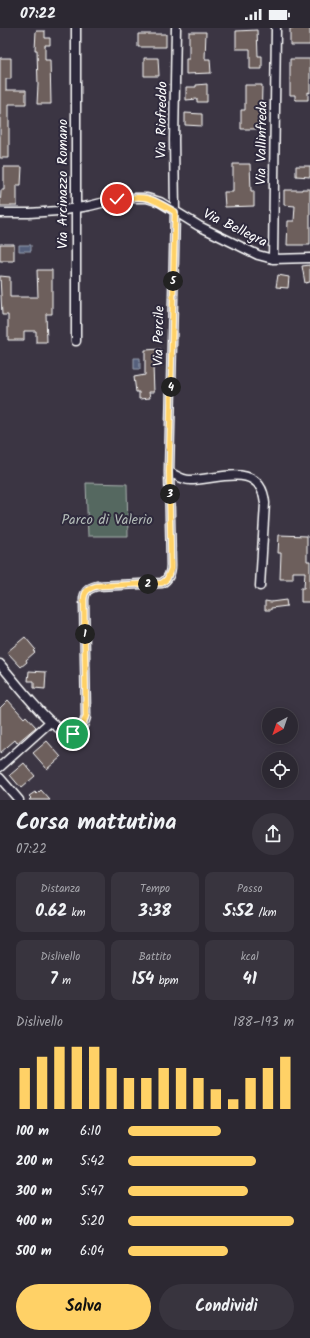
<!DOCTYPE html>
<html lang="it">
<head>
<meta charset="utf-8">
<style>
  :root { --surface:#2c2832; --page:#38343e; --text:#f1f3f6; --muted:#a6a6ac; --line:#48444d; --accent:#ffd166 }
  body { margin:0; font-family:Kalam,sans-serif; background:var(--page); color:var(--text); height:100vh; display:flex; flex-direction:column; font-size:15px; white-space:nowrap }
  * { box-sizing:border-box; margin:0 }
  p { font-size:13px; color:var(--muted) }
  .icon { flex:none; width:22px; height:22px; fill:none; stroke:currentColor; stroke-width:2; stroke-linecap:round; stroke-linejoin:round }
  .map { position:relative; height:772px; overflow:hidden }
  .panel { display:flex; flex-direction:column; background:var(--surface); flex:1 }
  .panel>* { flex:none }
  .needle { width:26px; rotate:220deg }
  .tools { position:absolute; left:262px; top:680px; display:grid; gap:8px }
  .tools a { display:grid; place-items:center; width:36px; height:36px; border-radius:50%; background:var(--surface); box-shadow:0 2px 10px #0003,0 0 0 1px var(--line); font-size:20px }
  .pin { position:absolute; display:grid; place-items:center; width:34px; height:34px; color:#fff; margin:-17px; border:2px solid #fff; border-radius:50%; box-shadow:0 1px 4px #0007 }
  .km { position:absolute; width:20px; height:20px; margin:-10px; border-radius:50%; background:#222; color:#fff; font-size:11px; line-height:20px; text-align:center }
  .round { display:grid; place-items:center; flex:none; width:42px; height:42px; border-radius:21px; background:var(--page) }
  .headline { display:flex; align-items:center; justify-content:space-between; height:68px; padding:0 16px }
  h1 { font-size:22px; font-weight:700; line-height:30px }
  .figures { display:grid; grid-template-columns:repeat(3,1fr); gap:6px; height:68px; padding:4px 16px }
  .figures div { display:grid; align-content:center; border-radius:8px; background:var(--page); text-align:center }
  .figures b { font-size:17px; font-weight:700 }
  .figures small { font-size:11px; font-weight:400 }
  .figures p { font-size:11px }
  .chart { height:112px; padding:8px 16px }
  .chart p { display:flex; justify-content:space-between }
  .chart svg { width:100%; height:72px; margin-top:4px; stroke:var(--accent); stroke-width:6 }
  .cta { display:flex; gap:8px; margin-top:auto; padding:8px 16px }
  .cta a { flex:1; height:46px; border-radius:24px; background:var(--accent); color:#111; font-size:16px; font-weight:700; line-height:46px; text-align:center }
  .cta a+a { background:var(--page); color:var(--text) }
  ul { padding:0 16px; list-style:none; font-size:13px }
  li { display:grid; grid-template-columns:64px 48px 1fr; align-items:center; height:30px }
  li i { height:10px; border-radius:5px; background:var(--accent) }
  .status { display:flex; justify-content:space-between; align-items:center; height:28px; padding:0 20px; background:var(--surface); direction:ltr }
  .status svg { height:11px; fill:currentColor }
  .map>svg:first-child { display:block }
  .green { fill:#556760; stroke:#aab3b0 }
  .water { fill:#54607c; stroke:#98a0b0 }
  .building { fill:#6d5f5b; stroke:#fff }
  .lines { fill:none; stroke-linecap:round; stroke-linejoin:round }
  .minor-casing { stroke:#fff; stroke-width:11 }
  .minor { stroke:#2f2a3d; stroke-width:8 }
  .route-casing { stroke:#fff; stroke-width:8 }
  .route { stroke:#ffd166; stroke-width:5 }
  .labels { text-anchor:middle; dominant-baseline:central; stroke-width:4; stroke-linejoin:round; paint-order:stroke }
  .street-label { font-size:14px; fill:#fff; stroke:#2f2a3d }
  .park-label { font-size:14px; fill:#b2bbb7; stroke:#2f2a3d }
</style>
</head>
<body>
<div class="status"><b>07:22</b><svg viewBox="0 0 49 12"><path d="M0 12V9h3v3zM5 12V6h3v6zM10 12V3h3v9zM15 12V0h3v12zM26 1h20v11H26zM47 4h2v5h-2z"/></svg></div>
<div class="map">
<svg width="310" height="772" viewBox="0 0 310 772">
  <rect width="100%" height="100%" fill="#3b3543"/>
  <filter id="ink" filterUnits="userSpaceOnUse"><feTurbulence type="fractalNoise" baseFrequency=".025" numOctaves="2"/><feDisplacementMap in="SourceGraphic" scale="8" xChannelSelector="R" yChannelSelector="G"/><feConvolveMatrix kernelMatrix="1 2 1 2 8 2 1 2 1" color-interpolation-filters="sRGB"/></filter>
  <g filter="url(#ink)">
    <path class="green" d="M86 455 127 456 128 508H88Z"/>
    <path class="water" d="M19 217H31V223H19Z
      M134 330H140V341H134Z"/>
    <path class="building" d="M290 0H310V17H290Z
      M257 2 258 28H262V41H250V21H236V3Z
      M36 3H45V10H50V17H45V32H50L51 76H37L38 57 37 22H35Z
      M189 4H206L205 31H210L211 45 186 46V31H189Z
      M138 6H166V19H138Z
      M0 30H11V51H6V62H26V76H9V130H0Z
      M144 30H158L159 48H144Z
      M290 31H310V65L308 64V72H295V67H290Z
      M207 56V74H197V71L186 72V59H196V57Z
      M245 57H262L261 101H241V82H245Z
      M185 85 202 86V98L185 97Z
      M233 136H250L251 163H254V178L225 179 224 164H233Z
      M296 138H310V149L296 148Z
      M4 139H22L21 157H17V178H0L1 162H4Z
      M302 161H310V217H287L288 193H294L295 178 284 177V162H302Z
      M0 216H14V233H0Z
      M310 237V254L305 255 302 238Z
      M37 242H52V286H46L47 314H36V303H24V312H8V287H2L0 248 10 249V269H38Z
      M278 247 289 249 288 260 276 259Z
      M161 321V338H153L154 364H149L150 370 139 371V364H136L134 349 145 347V322Z
      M279 507 307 508V533H310V574H301V560H304L305 544H293V551H280L281 525H278Z
      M286 572 287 578 271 580V582H265V573L271 574Z
      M25 609 35 621 33 623 35 624 26 632 27 634 21 639 7 624Z
      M29 643 46 644 45 661 34 660V653H28Z
      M8 672 24 690 26 688 36 699 17 715 15 712 0 725V680Z
      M47 713 61 729 47 741 33 725Z
      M24 735 35 748 21 760 10 747Z
      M41 762 50 772H29L31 770 29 768 35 764 37 766Z"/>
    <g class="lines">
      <defs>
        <path id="minor" d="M76 0V313
          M0 185H29L58 183 89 178 122 170H147L160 174 199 198 258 227 273 231 310 230
          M273 231 276 0
          M169 444C176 447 182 452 190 452 217 452 261 432 265 475L260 558
          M0 636C12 650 55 707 71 706 81 706 84 696 86 689L84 572C84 563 89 560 97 558L162 555C169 551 171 544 171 537L169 444 175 184 174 112 176 0
          M0 739 50 694
          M0 750 19 772"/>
      </defs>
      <use href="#minor" class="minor-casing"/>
      <use href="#minor" class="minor"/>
    </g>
  </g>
  <g class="lines" filter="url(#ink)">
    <defs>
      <path id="route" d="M73 706C81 702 83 697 86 688L84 572C84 563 89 560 97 558L162 555 167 551 171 541 169 444 175 184C150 169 147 167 117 171"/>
    </defs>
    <use href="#route" class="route-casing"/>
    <use href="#route" class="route"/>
  </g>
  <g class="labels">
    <g class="street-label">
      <text transform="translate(162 92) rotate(-89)">Via Riofreddo</text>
      <text transform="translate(262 115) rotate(-89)">Via Vallinfreda</text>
      <text transform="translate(63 156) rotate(-90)">Via Arcinazzo Romano</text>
      <text transform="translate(235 200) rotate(26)">Via Bellegra</text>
      <text transform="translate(159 308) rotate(-89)">Via Percile</text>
    </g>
    <g class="park-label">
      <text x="107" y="492">Parco di Valerio</text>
    </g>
  </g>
</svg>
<div class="tools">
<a><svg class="needle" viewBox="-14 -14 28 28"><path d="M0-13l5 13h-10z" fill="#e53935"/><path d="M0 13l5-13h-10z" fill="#a6a6ac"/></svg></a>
<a><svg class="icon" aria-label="locate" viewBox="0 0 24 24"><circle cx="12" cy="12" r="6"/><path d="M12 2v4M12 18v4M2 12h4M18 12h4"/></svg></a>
</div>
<div class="pin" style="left:73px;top:706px;background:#1e9e55"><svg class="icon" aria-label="arrive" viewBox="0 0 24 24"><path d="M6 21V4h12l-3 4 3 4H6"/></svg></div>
<div class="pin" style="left:117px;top:171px;background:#d93025"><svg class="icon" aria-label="check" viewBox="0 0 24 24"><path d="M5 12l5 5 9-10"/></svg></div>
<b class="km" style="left:85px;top:606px">1</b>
<b class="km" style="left:148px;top:556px">2</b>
<b class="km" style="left:170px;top:466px">3</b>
<b class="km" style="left:171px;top:359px">4</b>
<b class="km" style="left:173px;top:253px">5</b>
</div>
<section class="panel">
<div class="headline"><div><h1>Corsa mattutina</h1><p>07:22</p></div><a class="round"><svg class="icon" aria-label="share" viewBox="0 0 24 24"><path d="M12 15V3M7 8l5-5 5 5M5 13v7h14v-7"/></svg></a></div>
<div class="figures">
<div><p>Distanza</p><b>0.62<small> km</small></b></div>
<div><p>Tempo</p><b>3:38</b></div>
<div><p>Passo</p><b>5:52<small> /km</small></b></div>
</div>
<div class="figures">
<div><p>Dislivello</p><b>7<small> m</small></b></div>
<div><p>Battito</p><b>154<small> bpm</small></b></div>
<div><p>kcal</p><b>41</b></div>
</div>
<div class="chart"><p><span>Dislivello</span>188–193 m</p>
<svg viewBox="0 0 160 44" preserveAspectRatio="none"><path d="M5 44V19M15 44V12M25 44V6M35 44V6M45 44V6M55 44V19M65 44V25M75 44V25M85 44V19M95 44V19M105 44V25M115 44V32M125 44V38M135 44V25M145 44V19M155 44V12"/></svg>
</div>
<ul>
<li><b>100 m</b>6:10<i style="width:56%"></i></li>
<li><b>200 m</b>5:42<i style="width:77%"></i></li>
<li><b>300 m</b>5:47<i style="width:72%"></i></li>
<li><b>400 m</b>5:20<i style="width:100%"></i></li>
<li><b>500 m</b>6:04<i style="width:60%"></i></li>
</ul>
<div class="cta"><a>Salva</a><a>Condividi</a></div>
</section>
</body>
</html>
